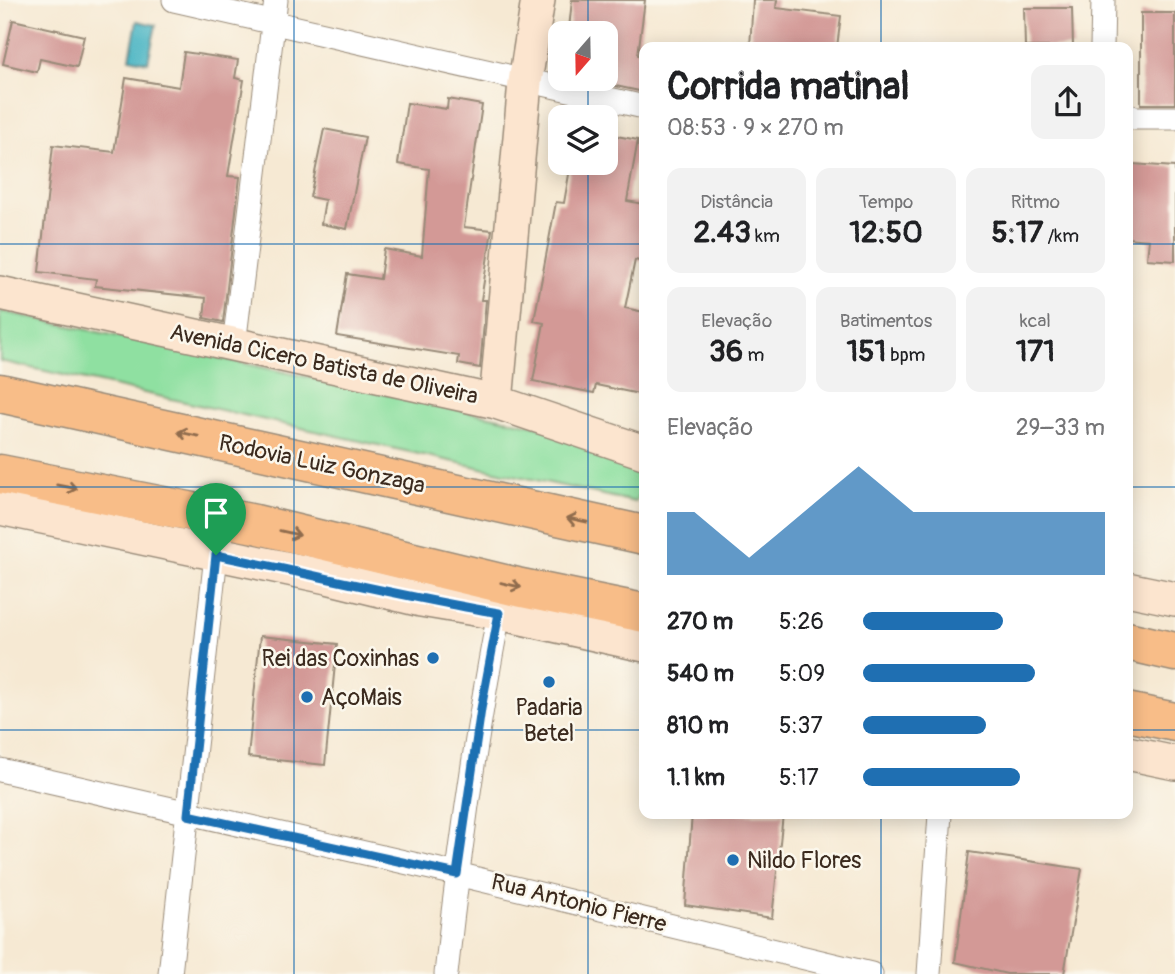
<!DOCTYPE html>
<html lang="pt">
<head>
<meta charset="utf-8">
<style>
  :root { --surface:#fff; --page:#f2f2f2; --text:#202124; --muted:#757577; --accent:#1f6fb2 }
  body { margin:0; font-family:Pangolin,sans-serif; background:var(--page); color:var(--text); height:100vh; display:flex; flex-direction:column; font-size:26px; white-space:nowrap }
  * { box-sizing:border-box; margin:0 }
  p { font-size:23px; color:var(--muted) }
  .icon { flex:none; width:38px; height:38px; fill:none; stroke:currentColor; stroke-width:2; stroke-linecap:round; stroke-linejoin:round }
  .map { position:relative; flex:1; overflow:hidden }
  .panel { position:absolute; left:639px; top:42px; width:494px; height:777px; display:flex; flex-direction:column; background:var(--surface); border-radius:14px; box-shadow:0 4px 18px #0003 }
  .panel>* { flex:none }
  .needle { width:46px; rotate:200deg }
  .fabs { position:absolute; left:548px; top:21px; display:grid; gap:14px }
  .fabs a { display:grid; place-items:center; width:70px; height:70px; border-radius:14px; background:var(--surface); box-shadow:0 4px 18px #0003; font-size:35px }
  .pin { position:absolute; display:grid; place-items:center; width:60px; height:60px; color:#fff; margin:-72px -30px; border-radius:50% 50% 50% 0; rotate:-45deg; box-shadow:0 0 7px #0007 }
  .pin .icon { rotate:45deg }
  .round { display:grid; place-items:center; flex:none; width:74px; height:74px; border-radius:14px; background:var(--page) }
  .overview { display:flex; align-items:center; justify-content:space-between; height:119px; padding:0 28px }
  h1 { font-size:38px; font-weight:700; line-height:52px }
  .stats { display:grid; grid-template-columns:repeat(3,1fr); gap:10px; height:119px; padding:7px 28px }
  .stats div { display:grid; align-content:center; border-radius:14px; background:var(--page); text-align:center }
  .stats b { font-size:30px; font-weight:700 }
  .stats small { font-size:19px; font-weight:400 }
  .stats p { font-size:19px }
  .chart { height:196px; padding:14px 28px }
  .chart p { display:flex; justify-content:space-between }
  .chart svg { width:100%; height:126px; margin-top:7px; fill:var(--accent); opacity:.7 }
  ul { padding:0 28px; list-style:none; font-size:23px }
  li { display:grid; grid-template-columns:112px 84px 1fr; align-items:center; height:52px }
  li i { height:18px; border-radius:9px; background:var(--accent) }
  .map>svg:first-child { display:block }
  .green { fill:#8fe0a1; stroke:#658560; stroke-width:2 }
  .water { fill:#47b4c3; stroke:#416f70; stroke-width:2 }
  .building { fill:#d39996 }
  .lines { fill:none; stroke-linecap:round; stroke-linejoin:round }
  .street-casing { stroke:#988a78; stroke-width:25 }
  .secondary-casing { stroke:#988a78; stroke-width:36 }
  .highway-casing { stroke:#988a78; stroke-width:41 }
  .street { stroke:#fff; stroke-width:23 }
  .secondary { stroke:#fce5cf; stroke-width:33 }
  .highway { stroke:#f8bd88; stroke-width:38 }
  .oneway { stroke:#906c4e }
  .route-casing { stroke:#fff; stroke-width:14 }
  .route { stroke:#1f6fb2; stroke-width:9 }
  .grid { fill:none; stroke:#1f6fb2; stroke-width:2; stroke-opacity:0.55 }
  .poi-dot { fill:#1f6fb2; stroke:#fbf7ec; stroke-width:2.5 }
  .labels { text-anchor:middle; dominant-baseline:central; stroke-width:5; stroke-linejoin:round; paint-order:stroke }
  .street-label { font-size:23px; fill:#3b2a1e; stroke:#fbf7ec }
  .poi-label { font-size:23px; fill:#3b2a1e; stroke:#fbf7ec; text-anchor:start }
</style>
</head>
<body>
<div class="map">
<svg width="1175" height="974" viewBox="0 0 1175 974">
  <rect width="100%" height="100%" fill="#fbf7ec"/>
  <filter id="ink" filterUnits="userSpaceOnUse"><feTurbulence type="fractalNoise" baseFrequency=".0143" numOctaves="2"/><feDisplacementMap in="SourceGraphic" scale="14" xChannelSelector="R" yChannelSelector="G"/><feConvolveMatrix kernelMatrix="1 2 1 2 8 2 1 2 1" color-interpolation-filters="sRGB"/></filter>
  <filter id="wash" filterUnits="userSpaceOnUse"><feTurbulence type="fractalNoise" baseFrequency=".00686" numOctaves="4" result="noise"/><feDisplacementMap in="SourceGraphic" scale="28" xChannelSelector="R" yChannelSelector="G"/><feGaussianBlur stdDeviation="1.57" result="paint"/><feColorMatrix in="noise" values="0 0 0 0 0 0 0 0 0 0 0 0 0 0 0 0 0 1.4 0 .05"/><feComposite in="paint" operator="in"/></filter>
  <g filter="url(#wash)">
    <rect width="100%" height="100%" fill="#f6e9d3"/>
    <path class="green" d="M0 311 644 449V486L635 502 0 361Z"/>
    <path class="water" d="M137 21 156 25 148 62 130 58Z"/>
    <g id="blocks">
      <path class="building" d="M572 0H645L638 55 644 56V92L606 84V33L569 29Z
        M753 0H777L776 8 841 16 837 47H750Z
        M1024 8H1072L1073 47H1025Z
        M1141 13H1175V104H1141Z
        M13 20 84 36 77 67 40 59 37 72 3 64Z
        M184 52 238 60 235 78 244 80 228 176 240 177 223 322 204 318 206 298 95 286 96 279 39 272 53 145 114 152 126 78 179 87Z
        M448 99 482 105 464 227 492 230 481 300H486L480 368 458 364 459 356 337 336 347 274 380 279 384 249 422 256 429 169 398 164 407 103 447 109Z
        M324 129 365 137 347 229 321 224 325 200 310 197Z
        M606 134 638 140 627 201 644 204V262L635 260 625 308 644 312V395L596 385 594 393 533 381 544 323 534 321 556 202 564 203 571 163H606Z
        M1132 164 1175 167V261L1147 259 1149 240 1127 238Z
        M260 636 337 644 325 765 248 757Z
        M692 814H783L772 918 685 905Z
        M969 852 1082 869 1064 974H1007L955 962Z"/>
    </g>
  </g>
  <g filter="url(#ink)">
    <use href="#blocks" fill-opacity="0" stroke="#988a78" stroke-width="2"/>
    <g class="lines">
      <defs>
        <path id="street" d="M174 0 644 107
          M1102 47 1103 0
          M1127 115 1135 118H1175
          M234 345 276 0
          M0 770 457 874 871 974
          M170 974 216 555
          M446 974C459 853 476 733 499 613
          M929 974 940 814"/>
        <path id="secondary" d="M0 293 496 402 644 452
          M496 402 525 82 538 0
          M0 508 327 577 421 600 499 613 644 645
          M1127 589 1175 599
          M1127 753 1175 763"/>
        <path id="highway" d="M0 393 644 535
          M0 474 255 524 517 587 644 613
          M1127 641 1175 652
          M1127 712 1175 722"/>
      </defs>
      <use href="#street" class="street-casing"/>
      <use href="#secondary" class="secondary-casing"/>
      <use href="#highway" class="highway-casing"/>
      <use href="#street" class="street"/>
      <use href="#secondary" class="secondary"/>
      <use href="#highway" class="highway"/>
    </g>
    <defs><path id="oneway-shaft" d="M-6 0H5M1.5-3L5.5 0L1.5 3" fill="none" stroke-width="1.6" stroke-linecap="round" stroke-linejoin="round" transform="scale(1.75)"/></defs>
    <g class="oneway">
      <use href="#oneway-shaft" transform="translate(188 434) rotate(-168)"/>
      <use href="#oneway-shaft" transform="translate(67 487) rotate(11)"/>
      <use href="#oneway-shaft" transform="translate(577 520) rotate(-168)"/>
      <use href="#oneway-shaft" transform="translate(290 533) rotate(13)"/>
      <use href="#oneway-shaft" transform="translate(511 585) rotate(13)"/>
    </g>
  </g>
  <g class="lines" filter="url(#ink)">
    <defs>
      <path id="route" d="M216 555C311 574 404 597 499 613L481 709 457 874 188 815Z"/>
    </defs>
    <use href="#route" class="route-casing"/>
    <use href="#route" class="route"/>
  </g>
  <path class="grid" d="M294 0V974M588 0V33M881 0V47M588 79V117M588 163V974M0 244H644M1127 244H1175M0 487H644M1127 487H1175M0 730H644M1127 730H1175M881 814V974"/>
  <g class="poi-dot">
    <circle cx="433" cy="658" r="7"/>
    <circle cx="549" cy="682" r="7"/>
    <circle cx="307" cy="697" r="7"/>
    <circle cx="733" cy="860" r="7"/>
  </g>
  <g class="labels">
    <g class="street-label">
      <text transform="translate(324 364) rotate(12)">Avenida Cicero Batista de Oliveira</text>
      <text transform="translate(322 464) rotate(12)">Rodovia Luiz Gonzaga</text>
      <text transform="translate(579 903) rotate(14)">Rua Antonio Pierre</text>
    </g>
    <g class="poi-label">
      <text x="419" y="658" text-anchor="end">Rei das Coxinhas</text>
      <text x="321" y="697">AçoMais</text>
      <text x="549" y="707" text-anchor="middle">Padaria<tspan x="549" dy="26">Betel</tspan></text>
      <text x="747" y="860">Nildo Flores</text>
    </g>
  </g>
</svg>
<div class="fabs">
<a><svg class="needle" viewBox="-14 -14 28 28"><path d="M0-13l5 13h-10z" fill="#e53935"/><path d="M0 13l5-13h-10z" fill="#757577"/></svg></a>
<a><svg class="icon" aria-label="layers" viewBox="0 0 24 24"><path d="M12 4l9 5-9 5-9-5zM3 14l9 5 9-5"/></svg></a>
</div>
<div class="pin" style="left:216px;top:555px;background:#1e9e55"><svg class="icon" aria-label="arrive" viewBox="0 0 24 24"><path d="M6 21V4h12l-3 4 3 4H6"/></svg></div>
<section class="panel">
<div class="overview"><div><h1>Corrida matinal</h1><p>08:53 · 9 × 270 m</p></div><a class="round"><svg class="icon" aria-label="share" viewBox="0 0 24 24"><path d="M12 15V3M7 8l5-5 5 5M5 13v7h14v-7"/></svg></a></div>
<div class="stats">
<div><p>Distância</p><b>2.43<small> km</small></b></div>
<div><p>Tempo</p><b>12:50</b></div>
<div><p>Ritmo</p><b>5:17<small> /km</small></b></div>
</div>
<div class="stats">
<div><p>Elevação</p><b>36<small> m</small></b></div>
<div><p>Batimentos</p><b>151<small> bpm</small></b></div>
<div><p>kcal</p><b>171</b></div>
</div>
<div class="chart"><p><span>Elevação</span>29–33 m</p>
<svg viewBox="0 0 160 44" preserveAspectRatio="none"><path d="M0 44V22L10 22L20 30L30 38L40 30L50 22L60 14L70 6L80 14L90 22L100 22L110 22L120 22L130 22L140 22L150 22L160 22V44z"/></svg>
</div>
<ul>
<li><b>270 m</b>5:26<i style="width:58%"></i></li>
<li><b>540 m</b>5:09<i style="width:71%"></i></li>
<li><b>810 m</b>5:37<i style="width:51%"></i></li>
<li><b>1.1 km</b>5:17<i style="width:65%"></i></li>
</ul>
</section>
</div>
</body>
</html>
